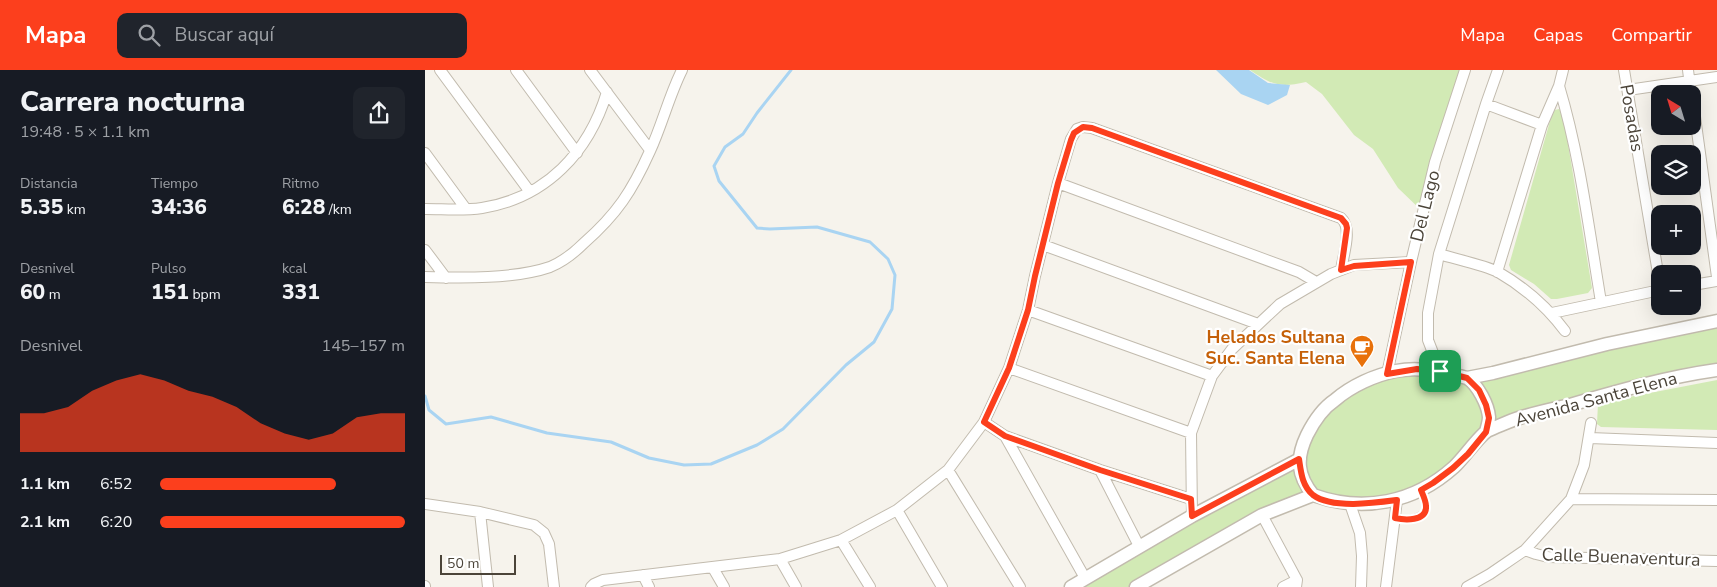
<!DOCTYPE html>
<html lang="es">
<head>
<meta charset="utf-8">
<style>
  :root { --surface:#171b24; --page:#20242c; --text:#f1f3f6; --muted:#9ea1a6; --accent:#fc3f1d }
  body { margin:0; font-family:"Nunito Sans",sans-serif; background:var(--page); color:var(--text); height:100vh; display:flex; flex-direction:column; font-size:19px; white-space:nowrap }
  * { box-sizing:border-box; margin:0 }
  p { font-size:16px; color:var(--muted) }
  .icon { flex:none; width:28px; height:28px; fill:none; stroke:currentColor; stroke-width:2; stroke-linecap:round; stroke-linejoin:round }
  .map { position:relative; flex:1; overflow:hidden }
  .drawer { display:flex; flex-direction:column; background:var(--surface); width:425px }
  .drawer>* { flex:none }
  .needle { width:32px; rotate:322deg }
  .tools { position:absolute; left:1226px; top:15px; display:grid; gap:10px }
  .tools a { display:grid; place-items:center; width:50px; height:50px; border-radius:10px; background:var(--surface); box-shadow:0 5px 20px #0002; font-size:25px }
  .scale { position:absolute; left:15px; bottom:12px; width:76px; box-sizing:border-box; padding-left:5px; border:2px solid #4b4439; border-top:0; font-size:14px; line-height:18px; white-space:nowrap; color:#4b4439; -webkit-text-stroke:4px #fff; paint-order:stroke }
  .pin { position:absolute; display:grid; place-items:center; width:42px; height:42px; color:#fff; margin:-21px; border-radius:10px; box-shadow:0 2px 8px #0006 }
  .round { display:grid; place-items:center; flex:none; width:52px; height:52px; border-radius:10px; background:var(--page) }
  .summary { display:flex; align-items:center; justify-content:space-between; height:85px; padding:0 20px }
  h1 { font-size:28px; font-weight:800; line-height:38px }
  .figures { display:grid; grid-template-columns:repeat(3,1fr); gap:8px; height:85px; padding:5px 20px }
  .figures div { display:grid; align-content:center }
  .figures b { font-size:21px; font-weight:800 }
  .figures small { font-size:14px; font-weight:400 }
  .figures p { font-size:14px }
  .chart { height:140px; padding:10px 20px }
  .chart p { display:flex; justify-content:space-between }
  .chart svg { width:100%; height:90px; margin-top:5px; fill:var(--accent); opacity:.7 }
  ul { padding:0 20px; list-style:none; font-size:16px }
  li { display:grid; grid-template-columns:80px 60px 1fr; align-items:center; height:38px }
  li i { height:12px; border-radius:6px; background:var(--accent) }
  header { display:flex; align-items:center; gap:30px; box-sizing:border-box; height:70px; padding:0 25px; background:var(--accent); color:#fff }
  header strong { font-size:24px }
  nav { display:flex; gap:28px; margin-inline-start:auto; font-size:18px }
  .search { width:350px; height:45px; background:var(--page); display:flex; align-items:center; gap:12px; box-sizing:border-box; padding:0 18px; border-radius:10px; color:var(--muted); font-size:19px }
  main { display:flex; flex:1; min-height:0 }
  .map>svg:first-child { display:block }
  .green { fill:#d2eab5 }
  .water { fill:#a9d4f2 }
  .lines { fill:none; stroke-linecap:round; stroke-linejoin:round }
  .stream { stroke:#a9d4f2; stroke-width:3 }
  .service-casing { stroke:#c2bbae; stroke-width:8 }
  .minor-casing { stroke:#c2bbae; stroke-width:12 }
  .tertiary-casing { stroke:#c2bbae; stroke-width:15 }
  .service { stroke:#fff; stroke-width:5 }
  .minor { stroke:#fff; stroke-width:10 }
  .tertiary { stroke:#fff; stroke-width:12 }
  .route-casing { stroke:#fff; stroke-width:10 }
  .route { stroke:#fc3f1d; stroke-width:6 }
  .labels { text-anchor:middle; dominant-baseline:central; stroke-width:4.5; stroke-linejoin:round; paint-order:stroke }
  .street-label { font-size:18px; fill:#4b4439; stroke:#fff }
  .food-label { font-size:18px; font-weight:bold; fill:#c56008; stroke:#fff; text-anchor:end }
</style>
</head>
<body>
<header>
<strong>Mapa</strong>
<div class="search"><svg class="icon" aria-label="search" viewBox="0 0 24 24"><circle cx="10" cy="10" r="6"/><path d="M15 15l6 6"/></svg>Buscar aquí</div>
<nav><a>Mapa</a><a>Capas</a><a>Compartir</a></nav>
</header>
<main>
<section class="drawer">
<div class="summary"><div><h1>Carrera nocturna</h1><p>19:48 · 5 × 1.1 km</p></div><a class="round"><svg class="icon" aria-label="share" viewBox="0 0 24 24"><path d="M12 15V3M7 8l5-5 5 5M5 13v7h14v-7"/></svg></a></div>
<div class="figures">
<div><p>Distancia</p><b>5.35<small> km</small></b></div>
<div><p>Tiempo</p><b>34:36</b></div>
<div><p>Ritmo</p><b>6:28<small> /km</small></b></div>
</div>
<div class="figures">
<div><p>Desnivel</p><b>60<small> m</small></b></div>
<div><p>Pulso</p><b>151<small> bpm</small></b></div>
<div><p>kcal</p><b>331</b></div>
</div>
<div class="chart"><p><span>Desnivel</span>145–157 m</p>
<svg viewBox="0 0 160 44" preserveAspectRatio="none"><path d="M0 44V25L10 25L20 22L30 14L40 9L50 6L60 9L70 14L80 17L90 22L100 30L110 35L120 38L130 35L140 27L150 25L160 25V44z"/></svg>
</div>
<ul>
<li><b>1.1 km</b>6:52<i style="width:72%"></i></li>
<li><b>2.1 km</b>6:20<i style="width:100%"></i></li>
</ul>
</section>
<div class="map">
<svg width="1292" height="517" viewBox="0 0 1292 517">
  <rect width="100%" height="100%" fill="#f6f3ec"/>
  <path class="green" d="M825 0H1040L998 142 973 118 948 79 929 65 897 24 881 12C854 18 847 15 825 0Z
    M1134 39 1138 44 1167 218 1163 223 1132 229H1126L1109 214 1086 200 1084 195 1127 44 1130 40Z
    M1292 251V300L1061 362 1008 413 949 434 888 425 711 517H646L874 389 909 330 962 304 1029 305Z
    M1292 310V360L1176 357 1172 354 1173 333Z"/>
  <path class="water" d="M791 0H824L843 13 865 15 862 25 843 35 816 24Z"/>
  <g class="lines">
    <path class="stream" d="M0 326 4 340 21 354 66 347 122 363 186 372 224 388 259 395 286 394 332 375 358 359 421 295 449 272 467 239 470 205 463 189 445 172 392 157 345 159 332 158 294 111 289 96 300 77 318 64 332 43 366 0"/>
    <defs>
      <path id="service" d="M970 448C982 450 991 450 1000 442L1001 436 997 421"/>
      <path id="minor" d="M15 0 105 122
        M91 0 152 83
        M165 0 225 80
        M1199 0 1235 215
        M1263 0 1266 24
        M1134 16C1155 86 1164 160 1176 232
        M1203 20 1292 7
        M1268 32 1292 207
        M1061 34 1117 55
        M0 83 41 139
        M633 113 874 202 891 212
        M0 139C19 139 38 141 57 138 121 128 164 82 182 22
        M618 175 833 254
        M0 180 21 208
        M1014 184C1030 189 1059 195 1073 202 1099 217 1122 237 1140 261
        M1072 202 1117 55 1134 16 1138 0
        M0 207C37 208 90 209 125 197 137 192 150 182 159 173 192 144 207 121 225 81 237 55 244 26 257 0
        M1268 215 1292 211
        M603 240 787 306
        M1127 243 1235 220
        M584 298 766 363
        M1015 301 1003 270V243L1014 184 1061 34 1073 0
        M962 304 986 192 1010 92 1040 0
        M559 352 580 366 660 508
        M580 366 675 400 766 429
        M1165 368 1292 373
        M523 400 595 517
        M675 400 714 476
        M1146 429 1292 430
        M0 434 55 442 109 455 119 463 124 474 129 517
        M925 434 935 463 937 486 936 517
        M472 440 517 517
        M55 442 63 517
        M837 445 872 510 871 517
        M767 446 766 363 787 306 807 279 855 234 906 204 929 195 986 192
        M416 470 445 517
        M1100 480 1111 484 1123 487 1292 491
        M355 489 371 517
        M288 498 299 517
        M218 505 224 517
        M0 516V517
        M166 517 169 514 178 510 355 489 416 470 472 440 523 400 559 352 584 298 603 240 610 206 633 113 646 69 652 59 658 57 667 58 916 148C928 158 918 186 916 200
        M858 517 872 510
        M961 517 972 430
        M1042 517 1065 504 1100 480 1146 429 1159 395 1166 353"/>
      <path id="tertiary" d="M1042 308 1068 303 1182 274 1292 251
        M888 425C872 405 871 388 882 365 888 353 898 338 910 330 926 316 950 305 971 301 992 297 1011 300 1031 306 1034 306 1039 307 1042 308 1053 315 1063 335 1064 347 1064 352 1062 357 1061 362
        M646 517 767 446 875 389
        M711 517 837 445 888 425C938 443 989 433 1029 397 1038 389 1053 367 1062 361 1068 358 1076 355 1083 352 1102 344 1124 340 1145 335 1193 321 1242 307 1292 300"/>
    </defs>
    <use href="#service" class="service-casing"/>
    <use href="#minor" class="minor-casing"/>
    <use href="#tertiary" class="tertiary-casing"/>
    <use href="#service" class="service"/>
    <use href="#minor" class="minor"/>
    <use href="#tertiary" class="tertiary"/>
  </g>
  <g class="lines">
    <defs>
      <path id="route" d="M658 57 667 58 916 148 921 154 922 158 916 200 929 196 986 192 962 304 992 299 1015 301 1042 308 1054 320 1061 335 1064 348 1061 362 1043 384 1028 398 1008 413 996 420C998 425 1001 431 1001 436 1002 452 979 450 970 448L972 430C950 433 907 439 888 425 877 416 876 402 874 389L767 446 766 429 675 400 580 366 559 352 584 298 603 240 610 206 633 113 646 70 649 63Z"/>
    </defs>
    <use href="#route" class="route-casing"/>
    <use href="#route" class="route"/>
  </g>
  <defs>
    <symbol id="cafe-pin" viewBox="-11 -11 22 30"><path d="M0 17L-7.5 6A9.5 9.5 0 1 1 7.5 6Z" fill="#e8710a" stroke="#fff"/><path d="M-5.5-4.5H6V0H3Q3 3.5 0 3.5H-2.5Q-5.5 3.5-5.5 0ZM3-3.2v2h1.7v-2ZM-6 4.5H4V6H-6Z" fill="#fff"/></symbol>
  </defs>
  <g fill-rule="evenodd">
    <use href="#cafe-pin" x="923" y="263" width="28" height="38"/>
  </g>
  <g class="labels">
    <g class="street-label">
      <text transform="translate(1207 48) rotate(80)">Posadas</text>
      <text transform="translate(1000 136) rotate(-76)">Del Lago</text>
      <text transform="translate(1171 329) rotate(-15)">Avenida Santa Elena</text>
      <text transform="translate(1196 487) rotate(2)">Calle Buenaventura</text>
    </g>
    <g class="food-label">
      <text x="920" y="267">Helados Sultana<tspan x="920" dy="21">Suc. Santa Elena</tspan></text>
    </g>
  </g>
</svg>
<div class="tools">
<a><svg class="needle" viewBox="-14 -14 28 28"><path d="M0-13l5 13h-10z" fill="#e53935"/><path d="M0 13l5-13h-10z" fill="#9ea1a6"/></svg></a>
<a><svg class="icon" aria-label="layers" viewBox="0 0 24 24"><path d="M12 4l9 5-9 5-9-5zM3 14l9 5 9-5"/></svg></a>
<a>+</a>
<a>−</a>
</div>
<div class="scale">50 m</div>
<div class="pin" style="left:1015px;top:301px;background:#1e9e55"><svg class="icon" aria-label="arrive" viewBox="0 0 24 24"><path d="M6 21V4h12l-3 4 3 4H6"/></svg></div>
</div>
</main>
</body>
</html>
